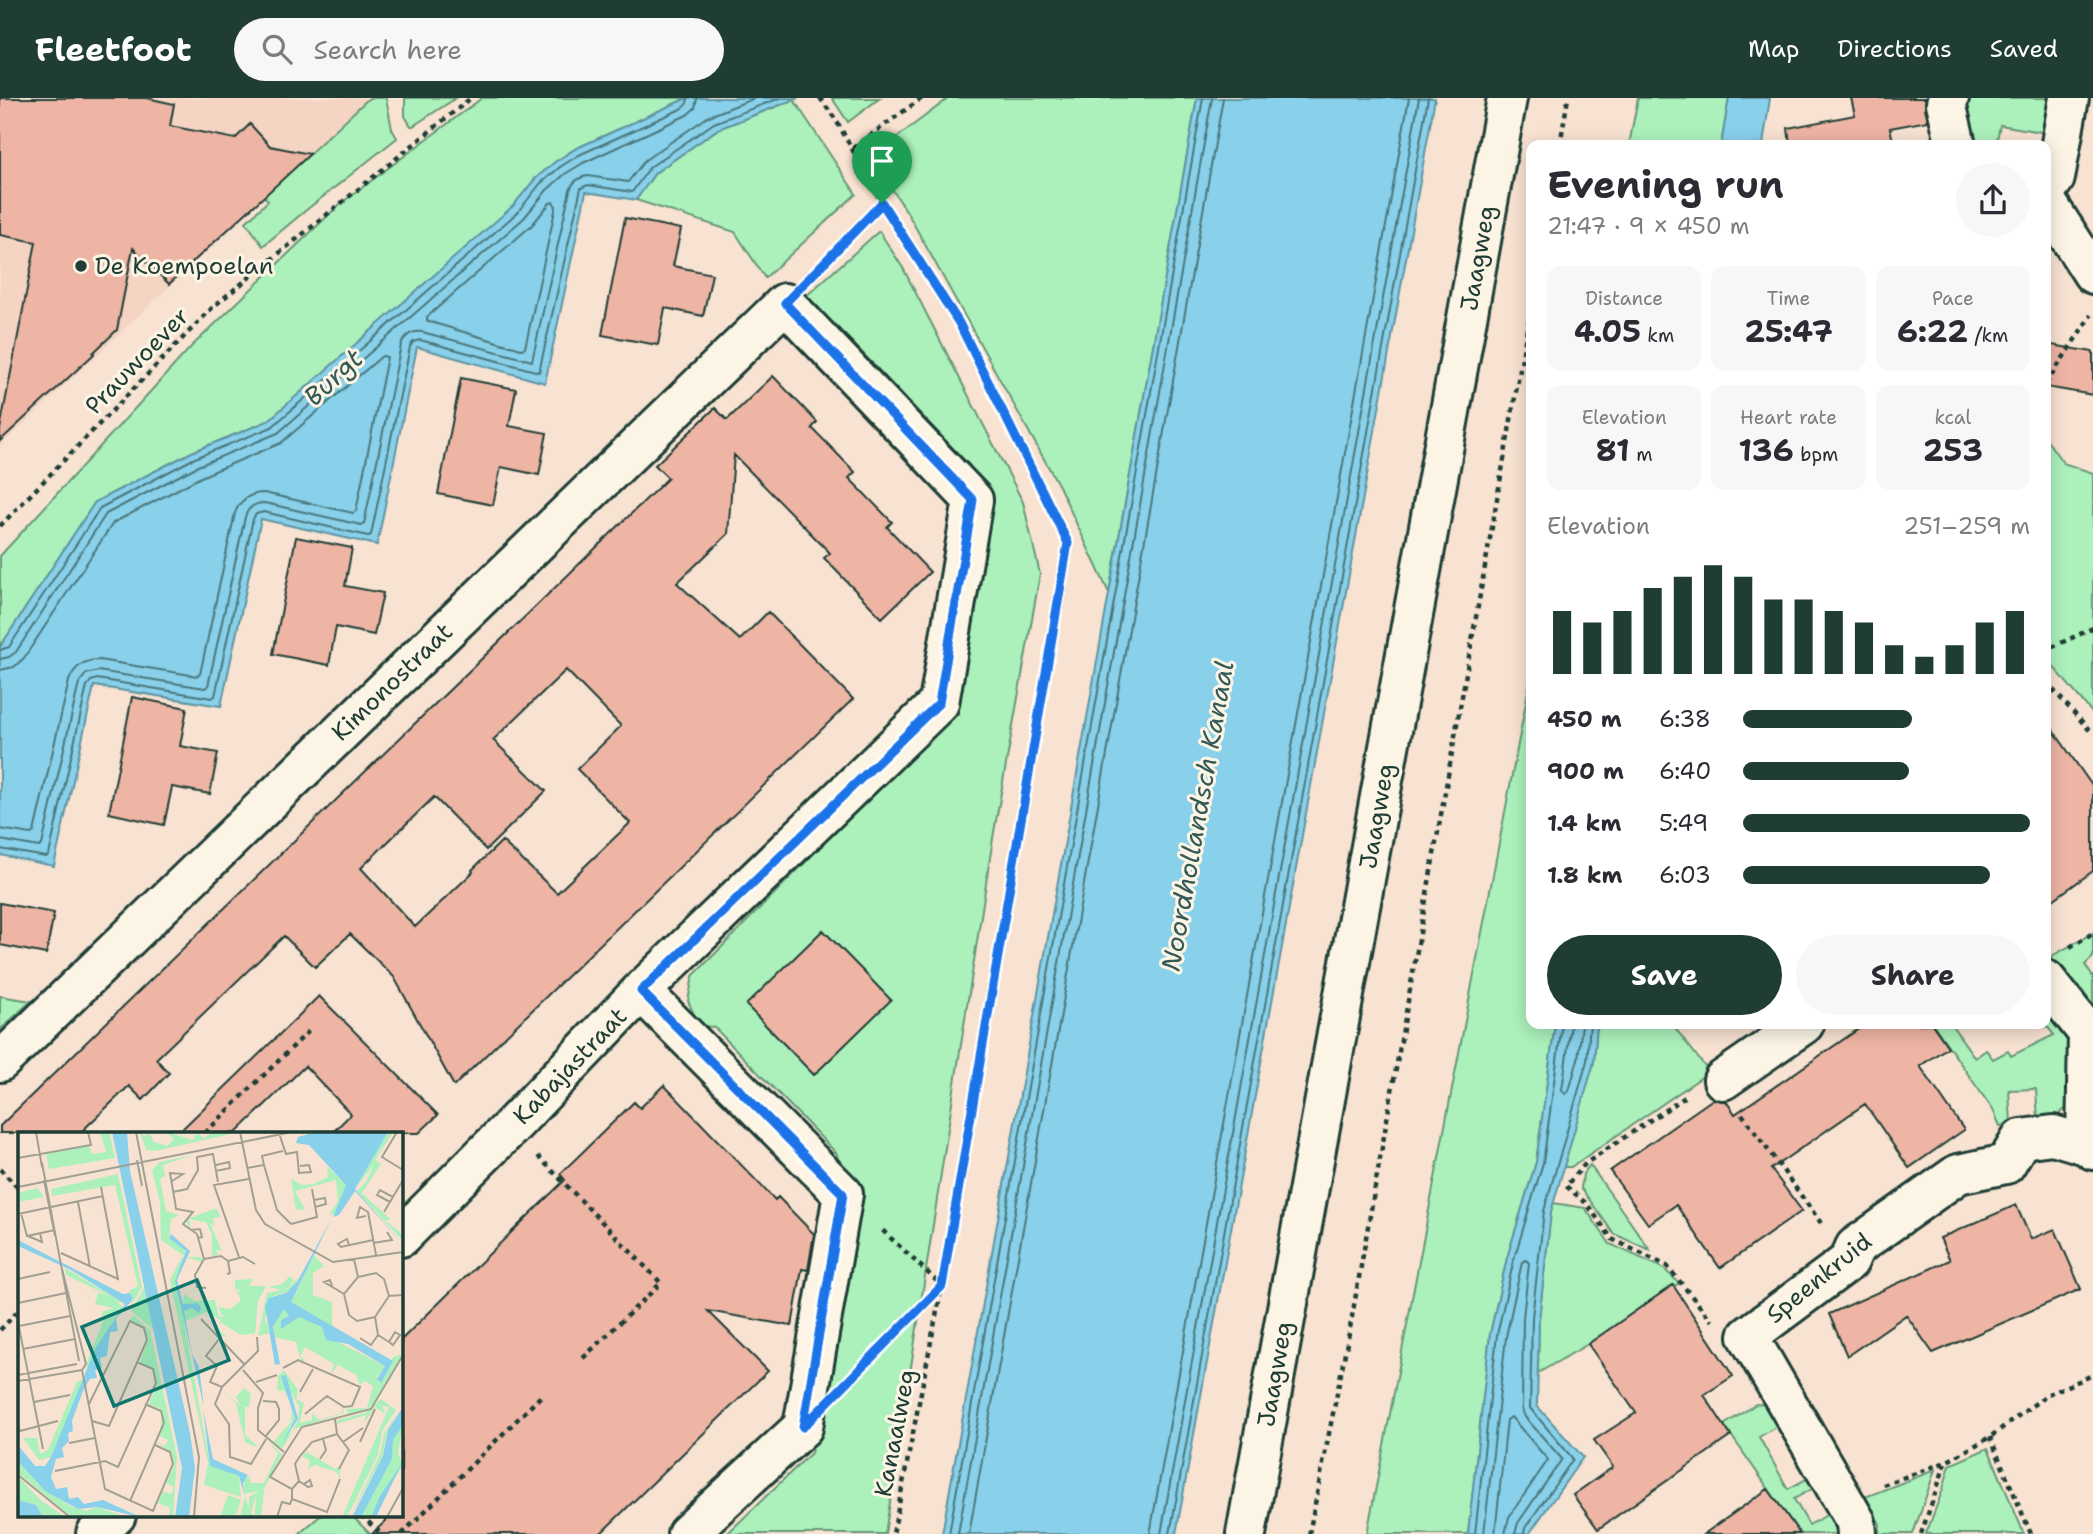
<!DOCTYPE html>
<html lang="en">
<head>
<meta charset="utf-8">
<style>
  :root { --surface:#fff; --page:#f7f7f7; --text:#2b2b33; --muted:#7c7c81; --accent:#1f3d34 }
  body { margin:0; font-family:"Shantell Sans",sans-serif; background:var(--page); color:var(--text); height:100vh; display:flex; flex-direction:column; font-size:26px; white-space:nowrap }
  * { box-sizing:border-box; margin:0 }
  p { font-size:23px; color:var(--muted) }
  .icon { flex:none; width:38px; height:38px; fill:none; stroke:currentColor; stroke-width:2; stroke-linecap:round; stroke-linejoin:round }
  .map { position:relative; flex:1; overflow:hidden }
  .drawer { position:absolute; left:1526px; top:42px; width:525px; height:889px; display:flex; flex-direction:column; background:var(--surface); border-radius:14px; box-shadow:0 4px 18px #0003 }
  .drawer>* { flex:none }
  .pin { position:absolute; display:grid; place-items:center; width:60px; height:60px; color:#fff; margin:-72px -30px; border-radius:50% 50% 50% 0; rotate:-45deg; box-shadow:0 0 7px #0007 }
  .pin .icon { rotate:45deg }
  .round { display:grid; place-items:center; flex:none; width:74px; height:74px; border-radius:37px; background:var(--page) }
  .overview { display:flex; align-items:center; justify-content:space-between; height:119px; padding:0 21px }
  h1 { font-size:38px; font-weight:700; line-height:52px }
  .metrics { display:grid; grid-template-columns:repeat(3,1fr); gap:10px; height:119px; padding:7px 21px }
  .metrics div { display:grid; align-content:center; border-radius:14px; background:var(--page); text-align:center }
  .metrics b { font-size:30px; font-weight:700 }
  .metrics small { font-size:19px; font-weight:400 }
  .metrics p { font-size:19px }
  .chart { height:196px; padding:14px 21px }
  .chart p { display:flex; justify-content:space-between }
  .chart svg { width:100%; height:126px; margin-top:7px; stroke:var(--accent); stroke-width:6 }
  .action { display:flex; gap:14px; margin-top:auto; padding:14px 21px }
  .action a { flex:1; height:80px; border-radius:42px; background:var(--accent); color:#fff; font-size:28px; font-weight:700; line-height:80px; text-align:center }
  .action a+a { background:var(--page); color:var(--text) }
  ul { padding:0 21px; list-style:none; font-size:23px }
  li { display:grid; grid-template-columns:112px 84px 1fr; align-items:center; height:52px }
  li i { height:18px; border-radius:9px; background:var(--accent) }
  header { display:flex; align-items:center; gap:42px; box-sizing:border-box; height:98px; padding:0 35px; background:var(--accent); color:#fff }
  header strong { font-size:33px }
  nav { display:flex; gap:38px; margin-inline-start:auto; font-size:24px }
  .search { width:490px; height:63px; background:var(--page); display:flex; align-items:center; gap:18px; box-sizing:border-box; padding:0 24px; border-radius:38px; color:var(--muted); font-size:26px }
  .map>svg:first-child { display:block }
  .built { fill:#f5d4c4 }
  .green { fill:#acf1bc; stroke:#669778; stroke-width:2 }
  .water { fill:#89d0ea; stroke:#5f95a1; stroke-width:2 }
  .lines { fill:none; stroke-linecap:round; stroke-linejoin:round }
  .shore { stroke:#49787d; stroke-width:2 }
  .building { fill:#eeb5a5; stroke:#1f3d34; stroke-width:2; fill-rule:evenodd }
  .street-casing { stroke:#1f3d34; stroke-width:44 }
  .secondary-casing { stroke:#1f3d34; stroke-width:44 }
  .path { stroke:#1f3d34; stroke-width:4.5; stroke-dasharray:5 5; stroke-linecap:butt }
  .street { stroke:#fcf5e5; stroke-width:38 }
  .secondary { stroke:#fcf5e5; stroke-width:38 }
  .route-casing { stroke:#fff; stroke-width:14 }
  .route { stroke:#1a73e8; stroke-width:9 }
  .poi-dot { fill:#1f3d34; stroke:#fcf5e5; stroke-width:2.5 }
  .labels { text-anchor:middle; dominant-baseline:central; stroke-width:6; stroke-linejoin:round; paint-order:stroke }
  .street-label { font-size:24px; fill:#1f3d34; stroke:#fcf5e5 }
  .poi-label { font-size:24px; fill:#1f3d34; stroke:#fcf5e5; text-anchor:start }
  .water-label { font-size:26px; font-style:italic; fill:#345a58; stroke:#fcf5e5 }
  .inset-road { fill:none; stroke:#a1a093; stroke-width:2 }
  .view { fill:#0f766e; fill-opacity:0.15; stroke:#0f766e; stroke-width:3.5 }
  .inset-edge { fill:none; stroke:#1f3d34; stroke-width:3.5 }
</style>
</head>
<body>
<header>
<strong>Fleetfoot</strong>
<div class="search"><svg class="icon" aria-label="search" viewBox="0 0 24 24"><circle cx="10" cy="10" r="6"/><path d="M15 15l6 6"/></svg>Search here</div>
<nav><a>Map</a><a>Directions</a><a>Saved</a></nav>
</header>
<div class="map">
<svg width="2093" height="1436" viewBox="0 0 2093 1436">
  <rect width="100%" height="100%" fill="#f8e2d2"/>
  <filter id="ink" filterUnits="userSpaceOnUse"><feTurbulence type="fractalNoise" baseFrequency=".0143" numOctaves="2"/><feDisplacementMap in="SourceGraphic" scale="14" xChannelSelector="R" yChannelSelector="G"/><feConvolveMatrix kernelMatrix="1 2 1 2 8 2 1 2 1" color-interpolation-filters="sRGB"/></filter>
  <g filter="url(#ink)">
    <path class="built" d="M0 0H369L0 348Z"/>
    <path class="green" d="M369 0H386L392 31 397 40 305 113 263 148 246 124 268 103 264 98Z
      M405 0H456L413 28H411L405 18Z
      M482 0H687L575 51 555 64 535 81 514 108 268 323 192 354 95 404 0 549V458L191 249 340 106Z
      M832 0H880L848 24Z
      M949 0H1197L1109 495 1059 388 907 114 871 59Z
      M1638 0H1729L1721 47H1629Z
      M1965 0H2053L2047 35 2000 27 1996 47H1972Z
      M794 2 856 96 765 180 735 134 636 102 655 75 718 31Z
      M879 133 903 170 1023 404 1040 476 994 734 885 1436H727L811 1355 829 1270 840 1076 837 1056 714 929 699 928 688 903 693 878 936 632 958 616 993 406 974 385 970 368 853 245 805 199Z
      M2046 341 2063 365 2093 375V616L2046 560Z
      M1531 578V926H1555L1536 1064 1507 1160 1490 1236 1468 1436H1367Z
      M2093 835V859L2085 867 2093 879V908L2082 892 2055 875 2052 858Z
      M0 898 31 903 0 932Z
      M2046 916 2059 924 2070 941 2069 1008 2054 1020 2038 1023 2036 991 2009 992 2011 1025 2000 1028 1993 1012 1933 926H1951L1975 960 1986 952 1993 961 2008 953 2011 958 2054 937 2045 926Z
      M1597 926H1672L1709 974 1571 1069H1563L1594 964Z
      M1590 1067 1650 1152 1614 1136 1581 1090 1583 1076Z
      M1553 1105 1585 1110 1610 1146 1663 1170 1679 1185 1588 1246 1538 1275 1539 1221 1551 1114Z
      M1756 1306C1771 1306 1774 1313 1782 1325L1759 1339 1788 1391 1812 1378 1817 1388 1794 1401 1809 1427 1832 1414 1835 1436H1800L1724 1327Z
      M1988 1350 2024 1436H1926L1943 1391 1950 1367Z
      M1935 1372 1913 1436H1879L1880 1426 1865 1399Z
      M321 1417H351L370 1436H299Z"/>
    <path class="water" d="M687 0H798L718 31 655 75 636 102 586 94 545 285 417 249 377 447 261 421 221 608 94 588 54 768 0 757V549L95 404 192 354 268 323 513 108 535 81 555 64 575 51Z
      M1197 0H1435L1176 1436H942Z
      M1729 0H1770L1763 47H1721Z
      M1555 926H1597L1594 964 1551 1114 1539 1221 1537 1308 1583 1359 1529 1436H1468L1490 1236 1507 1160 1536 1064Z"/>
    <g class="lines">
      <path class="shore" d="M553 104 556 108 525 250 521 251 427 223V219L532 127 550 105Z
        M0 552 9 549 100 410 195 360 272 329 518 114 540 86 560 69 579 57 683 10 687 5 688 0
        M0 561 9 559 16 554 106 416 198 368 278 335 524 120 547 92 565 76 583 65 687 17 695 10 697 0
        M0 572 14 569 24 560 113 425 203 378 281 345 382 258 387 259 356 413 353 415 264 395C250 395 240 402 235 415L200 576 197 578 99 562C84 562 74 569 69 583L34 734 31 736 0 731
        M0 742 39 749 42 747 79 585 86 576 98 573 205 590 208 588 245 419C248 409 255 405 265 405L361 427 364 426 401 247C405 237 412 233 422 234L532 263 570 92C573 83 579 79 588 78L628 84 645 62 709 18 755 0
        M0 751 46 759 49 757 87 588 91 583 97 581 212 600 215 598 253 421 256 416 264 414 368 438 371 437 410 249 413 244 420 242 539 274 581 90 588 87 632 94 650 69 714 25 780 0
        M1571 926 1562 992 1565 996 1569 993 1578 961 1582 926
        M949 1436 1203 0
        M958 1436 1212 0
        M969 1436 1223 0
        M1150 1436 1409 0
        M1161 1436 1419 0
        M1170 1436 1428 0
        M1475 1436 1497 1237 1514 1161 1543 1065 1562 926
        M1484 1436 1506 1239 1522 1164 1526 1162 1529 1165 1523 1220 1522 1311 1525 1319 1562 1361 1518 1425 1515 1436
        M1495 1436 1507 1322 1511 1319 1548 1362 1509 1419 1505 1436
        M1524 1436 1525 1430 1573 1361 1530 1310 1532 1220 1544 1113 1587 963 1590 926"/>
    </g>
    <path class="building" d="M0 0H147L174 6 170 28 235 41 250 26 270 48 310 56 169 186 133 150 117 232 93 255 94 256 0 343V331L36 144 0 137Z
      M1851 0H1926L1925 10 1928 23 1890 30 1894 47H1790L1788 30 1855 17Z
      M625 120 681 131 673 168 712 176 703 218 665 210 658 247 602 237Z
      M2046 246 2093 254V297L2046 289Z
      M773 278 817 324 812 330 855 374 849 380 892 424 887 429 930 474 882 520 824 460 830 455 734 357 728 436 677 485 740 542 768 514 853 601 454 988 394 879 350 836 315 869 284 838 156 961 169 975 143 1002 129 988 80 1035H0V1028L668 380 655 367 715 310 727 322ZM566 572 621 628 577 671 630 725 557 795 502 743 472 772 473 774 415 829 361 770 434 699 486 752 546 693 493 642Z
      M461 280 516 291 509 328 547 335 539 377 501 369 493 407 438 396Z
      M296 439 352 450 345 488 383 495 374 537 336 529 329 567 273 556Z
      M132 599 187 610 180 648 218 655 210 696 172 689 164 727 109 715Z
      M2046 622 2093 689V773L2046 807Z
      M0 805 54 815 46 856 0 847Z
      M823 832 891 902 814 977 746 907Z
      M319 898 438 1017 419 1035H332L351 1016 305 968 236 1035H178Z
      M1866 926H1932L1948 949 1920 968 1964 1032 1909 1070 1865 1006 1771 1071 1802 1113 1720 1170 1676 1107 1648 1126 1610 1073 1713 1001 1726 1003 1735 1016Z
      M664 987 775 1102 778 1099 814 1136 808 1172 802 1171 792 1228 708 1213 768 1273 600 1436H372L392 1417H401V1242L565 1082 560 1076 634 1004 640 1010Z
      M2016 1107 2031 1141 2055 1131 2081 1191 1933 1255 1906 1217 1847 1258 1829 1216 1950 1162 1940 1140Z
      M1673 1187 1733 1278 1704 1297 1731 1338 1598 1431 1573 1397 1613 1369 1594 1342 1636 1315 1588 1246Z
      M1768 1391 1800 1436H1704Z"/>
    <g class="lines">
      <defs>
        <path id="street" d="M1949 0 1946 5 1956 47
          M2046 92 2055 80 2069 0
          M2046 103 2093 176
          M2046 882 2088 935 2086 1047 2093 1052
          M641 893 843 1096 803 1329 687 1436
          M0 964 785 205 973 402 939 605 641 893 510 1030 401 1139
          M1723 982 1804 926
          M96 1436 116 1417
          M1857 1436 1856 1424 1748 1238 1849 1163 1855 1149 1958 1076 2006 1066 2021 1041 2053 1037 2086 1047"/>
        <path id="secondary" d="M1246 1436 1507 0"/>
      </defs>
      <use href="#street" class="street-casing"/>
      <use href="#secondary" class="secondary-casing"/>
      <path class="path" d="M820 0 836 22 882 105 959 225 1068 445 942 1188 893 1436
        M1560 47 1568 0
        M853 50 922 0
        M812 177 882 105
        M2046 286 2091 217
        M0 428 214 208 471 0
        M2046 546 2048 551 2093 530
        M2046 584 2093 636
        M2070 849 2093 835
        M1685 999 1586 1065 1566 1088 1587 1106 1612 1141 1667 1168 1712 1223
        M1742 1016 1821 1125
        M205 1035 312 930
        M538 1058 661 1185 581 1262
        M0 1071 19 1091
        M0 1232 19 1212
        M855 1276 942 1188 880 1130
        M1990 1339 2031 1436
        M1883 1387 1946 1364 1990 1339 2048 1296 2093 1277
        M361 1417 381 1436
        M402 1436 541 1298
        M1309 1436 1350 1230 1531 209
        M1921 1436 1946 1364"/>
      <use href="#street" class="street"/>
      <use href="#secondary" class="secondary"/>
    </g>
  </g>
  <g class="lines" filter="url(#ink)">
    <defs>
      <path id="route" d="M882 105 959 225 1068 445 942 1188 803 1329 843 1096 641 893 939 605 973 402 785 205Z"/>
    </defs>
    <use href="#route" class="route-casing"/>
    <use href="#route" class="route"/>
  </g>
  <circle class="poi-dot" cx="81" cy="168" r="7"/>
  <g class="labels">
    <g class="street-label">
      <text transform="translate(1478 160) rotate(-80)">Jaagweg</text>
      <text transform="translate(137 263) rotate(-46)">Prauwoever</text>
      <text transform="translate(392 584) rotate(-44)">Kimonostraat</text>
      <text transform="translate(1377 718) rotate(-80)">Jaagweg</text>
      <text transform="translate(570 968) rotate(-46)">Kabajastraat</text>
      <text transform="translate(1819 1180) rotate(-39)">Speenkruid</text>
      <text transform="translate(1275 1276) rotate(-80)">Jaagweg</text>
      <text transform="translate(895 1335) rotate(-79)">Kanaalweg</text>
    </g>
    <g class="poi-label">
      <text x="95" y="168">De Koempoelan</text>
    </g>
    <g class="water-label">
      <text transform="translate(333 279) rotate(-43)">Burgt</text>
      <text transform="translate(1197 718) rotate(-80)">Noordhollandsch Kanaal</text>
    </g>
  </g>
  <g transform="translate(18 1034)">
    <rect width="385" height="385" fill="#f8e2d2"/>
    <path d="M82 0H91L97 26 31 37 28 22 71 14 74 22 88 20ZM122 0 127 5 131 0 136 10 149 14 156 7 148 0 175 8 179 1 186 6 194 1H217L137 19 128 18ZM370 0H375L357 28 363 32 344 61 373 88H367L385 103V109L339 59 348 50 356 32 337 57ZM175 23 145 33 147 44 142 46 148 79 161 83 153 87 151 106 165 115 169 125H184V130L168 125 143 108 142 71 134 38 142 30ZM309 34 328 53 318 81 311 83 320 69 318 48 277 59 287 77 278 78 273 47 284 53 295 52 310 45ZM100 42 124 155 111 177 115 168 111 159 120 154 97 53 34 64 33 57ZM19 56 26 65 0 70V61ZM198 76 203 85 195 86 196 95 191 89 204 119 198 118 200 123 194 124V103L188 90 171 87 173 97 167 88ZM296 123 306 134 295 141V163L314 170V207L367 234 359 245 362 251 375 225 384 222 356 271 352 275 343 280 331 282 328 277 349 276 355 254 347 249 342 253 338 243 320 233 313 242 316 232 287 215 282 225 287 228 285 230 282 226 278 210 256 205V188L277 163ZM164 125 168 127 158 145 192 333 221 344 223 365 186 353 190 331 152 148ZM47 136 107 172 98 169 105 175 78 215 68 246 69 230 86 187 83 180 96 176 77 172 80 161 68 158 90 163 48 143ZM272 144 276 148 266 160 279 147V150L269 160 253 165 247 187 252 201 240 204 249 161 264 158 250 155 264 152ZM235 147 231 154H248L240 169 237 201 223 203 202 190 198 196 209 205 203 204 196 197 203 188 189 180 168 189 166 179 177 171 165 172 166 162 177 169 197 168 201 185 208 184 203 183 201 175 212 177 223 169 220 161H216L223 159 217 157V148ZM127 154 136 198 113 179ZM115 183 132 198 159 325 155 385H151L152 376 140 371 145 359 153 362 156 355 148 351 156 335 154 321 139 310 147 314 150 308 142 304 144 278 131 272 139 252 136 239 122 230 130 208 127 195 112 188ZM266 238 280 258 278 267 286 271 282 291 294 288V281L301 288 324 281 325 276 326 281 276 297 264 317 255 310 273 290 274 275 277 288 271 296 272 302 280 289 281 274 263 245 273 264 274 274 266 258 259 259 260 244ZM65 247 39 315 33 325 21 328 5 306H19L22 322 30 318 59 250ZM226 256 233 262 231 275H227V303L241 316 227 310 218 271 205 259 223 274 218 265ZM363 267 378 278 364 299 360 323 329 385H324L371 275 364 274 368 282 357 275 346 291 348 283 319 292 320 288 347 281ZM380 280 368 303 365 324 332 385 362 323 366 302ZM385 293 380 321 385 333 353 385H343L374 327 375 308ZM250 309 264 322 246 357 243 385 237 382 238 363 233 381 238 385H222L227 365 231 375V365L241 359 226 362V348L231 344 233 351H246L260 321ZM289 320 317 337 322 334V347L319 340 297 333 290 337 292 329 284 324ZM0 329 24 356 52 374 68 379 79 375 108 385H54L0 341ZM0 345 24 369 47 385H25L18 373 0 368ZM210 363 223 368 217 385H202Z" fill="#acf1bc"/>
    <path d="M94 0H109L112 39 172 301 177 336 171 385H157L164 336ZM297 0H370L337 57 385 112 337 59 321 83 315 85 328 53 291 13 278 11 280 5ZM314 86 273 170 375 229 363 251 359 247 367 234 330 212 308 208 304 195 281 185 263 197V188L271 184 266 177 255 195 262 232 257 233 247 174 251 166 268 161 279 150ZM153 102 172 119 159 148 165 172 180 171 183 176 181 181 174 176 166 179 174 222 181 235 186 275 157 149 168 119 151 106ZM0 108 105 162 112 161 115 167 98 187 100 199 92 200 89 224 82 226 84 236 77 238 79 246 72 247 65 259 54 289 55 299 50 301 51 309 44 316 46 325 38 327 33 345 38 357 49 355 51 367 60 365 66 372 85 368 122 385 79 375 60 377 27 359 0 329V313L17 334H27L33 325 78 215 107 172 53 138 0 114ZM268 243 280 287 263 313 277 287 263 244ZM385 275V293L375 308 374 327 343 385H334L365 324 370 298ZM185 277 195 327 230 343 225 351 226 362 221 344 192 334ZM384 331 358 385H353L362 364ZM0 368 18 373 25 385 0 383Z" fill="#89d0ea"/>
    <path class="inset-road" d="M18 0 24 35M118 0 181 325 176 385M222 0 238 78 247 92 315 130 385 120M379 0 364 25 385 38M262 4 268 22 279 20 281 41 293 40 291 33 282 34M0 26 73 13 70 0M119 28 124 54M24 31 61 229M198 33 211 30 212 36 198 39M246 33 259 78 273 92M229 36 246 33 244 24 265 19M26 48 37 104M154 49 165 42 152 41 157 70 158 77 175 80 165 92 179 102 186 127 177 143 179 155 188 156M0 55 274 0M155 60 169 57 180 38 179 25 195 22 200 50M296 68 307 66 308 72 297 75M60 70 72 135M372 70 359 63 362 58 375 65M366 80 385 48M3 81 9 104 37 98M0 82 85 64M348 84 339 86 342 75 350 80 358 123M273 92 299 85 294 57M173 98 182 97 184 105 180 106M10 104 24 110 22 101M355 111 374 108 369 100M331 113 329 107 320 112 323 115 355 108M43 121 100 147 83 55M221 125 196 53 231 47M186 127 203 124 210 129 212 141 209 142M336 127 340 145 326 162 331 183 339 189 357 185M210 129 225 125 237 132M44 137 68 232 64 238 87 357 135 379 155 332 152 320 137 313M340 145 358 141 366 147 371 164 385 163M0 147 32 140M314 154 312 148 306 150 326 162M0 171 48 161M183 187 227 233M0 190 25 317M1 194 52 184M239 205 240 219 204 255 197 272 211 292 212 325 233 332 248 307M202 206 188 224 199 234 192 250 204 255M342 206 353 213 360 203M371 210 377 200 382 203 375 213 371 210 360 203 357 185 371 164M5 217 57 207M265 236 280 228 342 255 334 274 326 275 309 264 287 282M225 238 245 261 240 276V298L266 320M0 243 59 232M0 249 64 238M238 250 259 243M282 260 295 237M245 269 258 270 261 277V288L247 305M16 270 52 263M71 272 112 189 126 196 129 208 91 294 74 289M317 287 319 302 331 318 321 337M0 294 2 299 40 289M325 310 345 296M342 310 357 277M51 311 77 306M302 327 308 318 305 307M37 339 87 329 100 335 138 251 135 237 119 230M0 343 52 385M322 347 309 380 274 367V357L252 345 284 295 353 277 385 223M281 349 290 355 294 354 292 348 286 352M274 357 281 349 277 332 282 324 294 310 319 302M112 369 146 291 143 279 127 272M259 385 264 370 272 372 274 367M369 385 385 356"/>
    <path class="view" d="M179 148 211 228 96 274 64 195Z"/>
    <rect width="385" height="385" class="inset-edge"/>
  </g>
</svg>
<div class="pin" style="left:882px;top:105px;background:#1e9e55"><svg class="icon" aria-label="arrive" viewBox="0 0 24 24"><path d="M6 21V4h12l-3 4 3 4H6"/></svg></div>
<section class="drawer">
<div class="overview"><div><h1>Evening run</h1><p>21:47 · 9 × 450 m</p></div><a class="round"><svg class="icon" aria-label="share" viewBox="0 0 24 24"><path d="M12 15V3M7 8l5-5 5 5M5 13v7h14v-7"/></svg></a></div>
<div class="metrics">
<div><p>Distance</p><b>4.05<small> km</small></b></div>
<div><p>Time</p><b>25:47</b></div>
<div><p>Pace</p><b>6:22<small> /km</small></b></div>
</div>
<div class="metrics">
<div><p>Elevation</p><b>81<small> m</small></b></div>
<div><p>Heart rate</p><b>136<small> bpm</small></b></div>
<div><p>kcal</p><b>253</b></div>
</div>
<div class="chart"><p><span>Elevation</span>251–259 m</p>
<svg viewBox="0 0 160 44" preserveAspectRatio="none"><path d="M5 44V22M15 44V26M25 44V22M35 44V14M45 44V10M55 44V6M65 44V10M75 44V18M85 44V18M95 44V22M105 44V26M115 44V34M125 44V38M135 44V34M145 44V26M155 44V22"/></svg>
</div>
<ul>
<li><b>450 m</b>6:38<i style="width:59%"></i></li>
<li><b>900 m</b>6:40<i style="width:58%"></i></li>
<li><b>1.4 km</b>5:49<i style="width:100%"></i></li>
<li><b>1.8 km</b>6:03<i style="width:86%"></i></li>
</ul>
<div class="action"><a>Save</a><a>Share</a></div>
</section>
</div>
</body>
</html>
